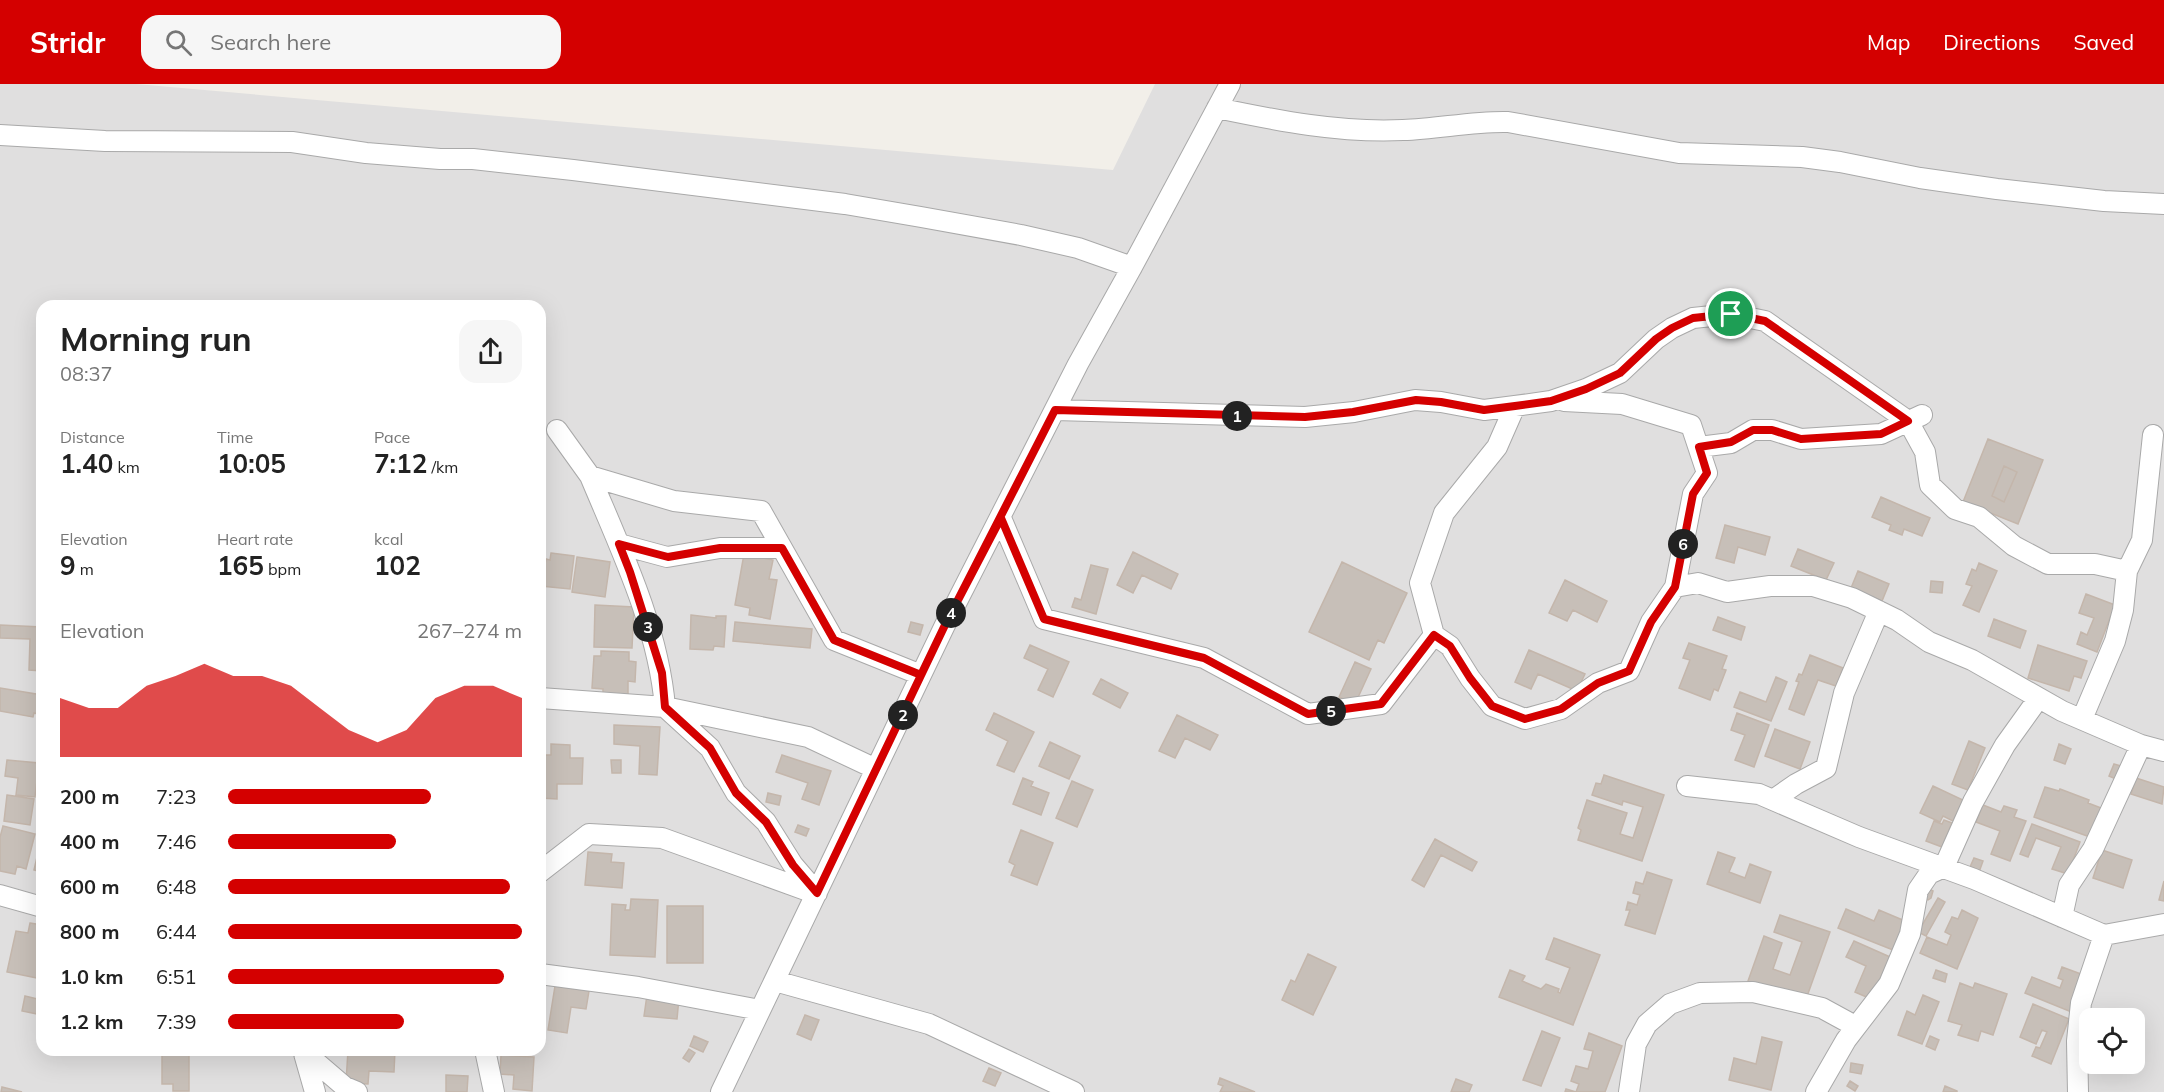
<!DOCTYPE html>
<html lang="en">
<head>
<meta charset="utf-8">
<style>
  :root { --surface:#fff; --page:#f6f6f6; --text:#222; --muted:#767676; --accent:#d40000 }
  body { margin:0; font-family:Mulish,sans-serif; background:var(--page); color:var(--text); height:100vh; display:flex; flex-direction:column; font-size:22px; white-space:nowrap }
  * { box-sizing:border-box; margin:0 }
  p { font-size:20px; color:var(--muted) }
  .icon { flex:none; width:33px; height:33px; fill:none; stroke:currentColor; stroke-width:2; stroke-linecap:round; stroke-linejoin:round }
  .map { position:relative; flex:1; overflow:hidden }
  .details { position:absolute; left:36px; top:216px; width:510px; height:756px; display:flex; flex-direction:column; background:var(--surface); border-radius:18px; box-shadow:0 6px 24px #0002 }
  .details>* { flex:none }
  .buttons { position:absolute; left:2079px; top:924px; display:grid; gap:12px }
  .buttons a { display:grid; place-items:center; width:66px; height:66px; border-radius:12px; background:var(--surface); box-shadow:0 6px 24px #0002; font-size:30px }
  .pin { position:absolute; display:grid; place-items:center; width:51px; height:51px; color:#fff; margin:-26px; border:3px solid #fff; border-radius:50%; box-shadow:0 2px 6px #0007 }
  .km { position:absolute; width:30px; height:30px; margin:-15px; border-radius:50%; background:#222; color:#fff; font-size:16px; line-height:30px; text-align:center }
  .round { display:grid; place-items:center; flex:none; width:63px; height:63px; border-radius:18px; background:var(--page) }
  .overview { display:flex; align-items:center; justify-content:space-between; height:102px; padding:0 24px }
  h1 { font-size:33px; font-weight:700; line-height:45px }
  .metrics { display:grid; grid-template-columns:repeat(3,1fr); gap:9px; height:102px; padding:6px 24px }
  .metrics div { display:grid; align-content:center }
  .metrics b { font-size:26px; font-weight:700 }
  .metrics small { font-size:16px; font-weight:400 }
  .metrics p { font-size:16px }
  .chart { height:168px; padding:12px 24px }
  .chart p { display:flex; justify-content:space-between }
  .chart svg { width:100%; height:108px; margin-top:6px; fill:var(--accent); opacity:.7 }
  ul { padding:0 24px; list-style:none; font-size:20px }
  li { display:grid; grid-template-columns:96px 72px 1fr; align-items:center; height:45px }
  li i { height:15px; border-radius:8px; background:var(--accent) }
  header { display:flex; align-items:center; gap:36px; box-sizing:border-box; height:84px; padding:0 30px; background:var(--accent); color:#fff }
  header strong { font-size:28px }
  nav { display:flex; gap:33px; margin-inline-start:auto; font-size:21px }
  .search { width:420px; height:54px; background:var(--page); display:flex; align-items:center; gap:15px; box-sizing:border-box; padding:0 21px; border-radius:18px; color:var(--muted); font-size:22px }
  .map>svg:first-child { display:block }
  .residential { fill:#e0dfdf; fill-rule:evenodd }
  .building { fill:#c7bfb8; stroke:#c4b6ab; stroke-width:1.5; fill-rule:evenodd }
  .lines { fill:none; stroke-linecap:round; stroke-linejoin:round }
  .minor-casing { stroke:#a9a9a9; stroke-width:22 }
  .minor { stroke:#fff; stroke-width:20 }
  .route-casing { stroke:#fff; stroke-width:12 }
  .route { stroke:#d40000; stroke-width:8 }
</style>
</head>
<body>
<header>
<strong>Stridr</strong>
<div class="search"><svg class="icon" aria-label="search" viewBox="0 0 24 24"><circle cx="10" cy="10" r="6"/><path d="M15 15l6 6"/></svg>Search here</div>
<nav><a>Map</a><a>Directions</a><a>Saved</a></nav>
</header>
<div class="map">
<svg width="2164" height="1008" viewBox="0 0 2164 1008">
  <rect width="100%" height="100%" fill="#f2efe9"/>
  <path class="residential" d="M0 0H136L1113 86 1155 0H2164V1008H0ZM42 222H540V966H42ZM2090 934H2134V980H2090Z"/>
  <path class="building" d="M1988 355 2043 376 2018 440 1963 418ZM2004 382 2017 388 2004 418 1992 412Z
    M2004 382 2017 388 2004 418 1992 412Z
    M1881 413 1930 434 1922 452 1904 445 1902 451 1889 446 1891 441 1872 433Z
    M1725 441 1770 453 1765 471 1738 463 1734 479 1716 474Z
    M1798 465 1834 479 1826 496 1791 482Z
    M1133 468 1178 490 1171 505 1142 491 1133 509 1117 501Z
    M551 469 574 472 570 505 541 502 546 475 550 476Z
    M744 470 773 476 769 495 777 496 770 535 749 531 750 524 735 521Z
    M577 473 610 478 605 513 572 508Z
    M1342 478 1407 509 1384 559 1378 556 1369 576 1309 548Z
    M1979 479 1997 487 1979 528 1963 521 1972 502 1966 500 1972 485 1976 487Z
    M1091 481 1108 485 1096 530 1072 523 1075 514 1081 516Z
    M1858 487 1889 500 1882 517 1851 504Z
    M1565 496 1607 517 1597 538 1573 526 1567 537 1549 529Z
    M1931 497 1943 498 1942 509 1930 508Z
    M2086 510 2115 521 2097 568 2077 560 2081 548 2087 551 2094 534 2079 529Z
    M595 521 634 523 632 564 594 563Z
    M691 531 716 534V532H726L724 563 714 562 713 566 690 565Z
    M1718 533 1745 543 1741 556 1713 546Z
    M1994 535 2026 547 2020 564 1988 552Z
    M735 538 812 545 810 564 733 557Z
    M911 538 923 541 920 551 908 548Z
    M0 541 42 543V587L29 586 30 555 0 554Z
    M1689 559 1727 572 1722 585 1726 586 1718 607 1714 605 1710 616 1679 604 1690 576 1683 574Z
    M1030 561 1069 578 1053 613 1038 606 1048 585 1024 574Z
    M2038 561 2087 577 2081 594 2074 592 2069 607 2028 594Z
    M1529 566 1585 590 1577 607 1538 590 1531 605 1515 598Z
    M601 567 629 568V577L636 578 635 598 628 597V611L603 609V605L592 604 594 572H601Z
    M1810 571 1843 584 1836 602 1818 596 1804 631 1789 625 1799 598 1796 597 1799 590 1802 591Z
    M1355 578 1371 585 1355 620 1339 613Z
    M1776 593 1787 598 1771 637 1734 623 1740 608 1766 618Z
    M1101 595 1128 609 1120 624 1093 610Z
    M0 604 42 611V631L34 629 33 633 0 627Z
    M994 629 1034 648 1014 688 997 681 1008 657 986 646Z
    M1737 629 1769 641 1754 683 1735 676 1745 651 1731 646Z
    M1177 631 1218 651 1210 666 1185 654 1175 674 1159 667Z
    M614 641 660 643 657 691 639 690 640 662 614 660Z
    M1775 645 1810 658 1800 685 1765 672Z
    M1969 657 1985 664 1968 706 1952 700Z
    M1050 658 1080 672 1069 695 1039 682Z
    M551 660 570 661V674H583L582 700H557V715L540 714V671H551Z
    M2059 660 2071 665 2065 680 2054 676Z
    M782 671 831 687 819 721 802 715 808 699 776 688Z
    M7 676 39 679 35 713 16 711 18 694 5 692Z
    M611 676H621V689H612Z
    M2114 680 2121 682 2116 695 2109 692Z
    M1604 691 1664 711 1642 777 1578 756 1581 746 1578 744 1587 716 1627 729 1620 750 1633 754 1643 723 1623 717 1622 721 1592 711 1596 699 1601 700Z
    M1023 694 1033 698 1031 702 1049 709 1041 731 1013 720Z
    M2136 694 2164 703 2162 720 2131 710Z
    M1072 697 1093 706 1077 743 1056 734Z
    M1933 702 1963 716 1953 737 1943 732 1940 738 1920 729Z
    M2045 703 2059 707 2060 705 2089 716 2088 719 2101 724 2090 753 2034 733Z
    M768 709 781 712 779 721 766 718Z
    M7 711 34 715 30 741 4 737Z
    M1983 721 2001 728 2004 722 2017 726 2014 733 2026 737 2010 777 1991 770 2000 747 1976 738Z
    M1944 736 1952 739 1942 763 1926 757 1934 737 1942 740Z
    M2032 740 2080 758 2068 790 2052 785 2061 763 2036 754 2028 773 2020 770Z
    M798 741 809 745 806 752 795 748Z
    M3 742 35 750 26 785 17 782 15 790 0 787V753Z
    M1021 746 1053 759 1037 801 1011 791 1015 781 1009 778Z
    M1435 755 1477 778 1472 787 1441 771 1424 803 1412 796Z
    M41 756H42V788L34 786Z
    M2102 766 2132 776 2123 804 2093 794Z
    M588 768 612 770 611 778 624 779 622 804 585 801Z
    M1718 768 1735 774 1729 788 1745 794 1750 780 1771 788 1760 819 1707 800Z
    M1974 774 1983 777 1978 791 1972 789 1974 784 1970 783Z
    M1647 788 1672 796 1655 850 1625 841 1630 826H1626L1628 818 1637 821 1640 811 1633 809 1636 798 1643 800Z
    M2164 797V817L2159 816Z
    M1927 804 1933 807 1931 814 1928 816 1925 815Z
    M1938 814 1945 818 1926 852 1918 848Z
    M631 815 658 816 655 873 610 871 612 820 626 821 625 826H630Z
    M667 822H703V879H667Z
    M1846 825 1874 837 1879 826 1905 837 1893 866 1838 844Z
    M1962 826 1978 834 1957 885 1920 869 1927 853 1947 861 1951 851 1945 848 1952 833 1958 835Z
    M1780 831 1830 848 1805 918 1748 897 1764 852 1782 859 1773 885 1790 891 1802 858 1774 848Z
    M30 839 42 841V895L7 888 16 847 28 849Z
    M1554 854 1600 871 1573 941 1499 913 1510 886 1525 892 1522 897 1541 905 1546 900 1559 905 1558 908 1560 909 1570 884 1546 875Z
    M1854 857 1890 873 1871 915 1855 908 1866 882 1846 873Z
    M1308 870 1336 883 1313 931 1282 916 1291 896 1295 898Z
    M2062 883 2089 893 2074 929 2025 909 2032 893 2060 904 2063 896 2058 894Z
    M1936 886 1947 890 1945 898 1933 894Z
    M1960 899 1973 904 1975 899 2007 910 1993 951 1981 947 1978 957 1958 951 1962 941 1948 937Z
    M555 902 589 907 586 925 571 923 567 949 548 946Z
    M647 911 679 914 677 935 644 932Z
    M1923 911 1939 918 1922 960 1898 951 1907 927 1915 931Z
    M25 912 42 916V931L22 927Z
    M2033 920 2069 935 2051 980 2032 972 2036 963 2040 964 2047 948 2042 946 2036 960 2020 953Z
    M805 931 819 936 811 956 797 950Z
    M1542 947 1560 954 1541 1002 1523 996Z
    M1589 949 1622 962 1605 1008H1565L1566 1005 1576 1008 1579 1000 1571 997 1576 982 1588 985 1593 967 1584 965Z
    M694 952 708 958 703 968 690 962Z
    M1930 952 1939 956 1935 966 1926 962Z
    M1762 953 1782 958 1771 1006 1729 996 1734 974 1756 980Z
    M689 965 695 969 689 978 683 974Z
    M162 966H189V1007H173V1000H162Z
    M348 966H395L394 988 369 987 368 1000 346 999Z
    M501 971 534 973 532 1007 513 1005 514 991 500 990Z
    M1851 979 1863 981 1861 990 1850 988Z
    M989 984 1001 989 995 1002 983 997Z
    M446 991 468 992 467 1008H446Z
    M1220 994 1255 1008H1220L1223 1002 1218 1000Z
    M1456 995 1472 1001 1469 1008H1451Z
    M1850 997 1858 1002 1855 1007 1847 1002Z
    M1945 1002 1957 1007V1008H1943Z
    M2 1003 22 1008H1Z"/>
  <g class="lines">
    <defs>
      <path id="minor" d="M1217 24C1279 37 1340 49 1403 46 1438 45 1473 37 1508 38L1679 69 1802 73 1840 78 1920 94 1997 105 2104 117 2164 120
        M0 51 105 57 292 58 366 69 440 75H473L573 86 845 120 921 133 1021 151 1078 164 1132 183
        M1564 317 1622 320 1691 341 1707 389 1693 410 1675 503
        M1055 326 1305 333 1354 328 1415 316 1441 318 1484 326 1515 322 1551 317 1586 305 1620 289 1656 255 1672 244 1693 234 1731 230 1765 237 1908 337 1925 368 1930 401 1955 425 1979 433 2014 462 2048 480H2095L2127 487
        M557 346 590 392 674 417 761 427 834 556 921 591
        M1699 363 1731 359 1753 346H1772L1801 355 1881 350 1922 331
        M590 392C621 466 658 542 665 623L710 664 736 709 766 738 793 781 817 809
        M1001 434 1044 535 1204 574 1308 630 1381 620 1434 551 1450 562 1470 594 1492 622 1525 635 1561 625 1598 599 1629 587 1651 538 1675 503 1698 499 1727 508 1770 502H1813L1852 514 1897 536 1929 558 1972 576 2062 627 2141 661 2164 667
        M619 460 667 473 720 464H782
        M1434 551 1420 499 1444 429 1497 363 1515 322
        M540 614 665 623 808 653 876 685
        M2082 635 2115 557 2123 526 2127 487 2142 456 2153 351
        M1687 702 1759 710 1859 753 1974 795 2104 851
        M1773 716 1796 700 1826 684 1844 609 1879 527
        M540 788 589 750 662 754 814 809
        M0 811 42 823
        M2062 833 2069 801 2093 765 2141 661
        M540 890 638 903 760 926
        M775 897 929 940 1074 1008
        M303 966 315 1008
        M485 966 494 1008
        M303 967 345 1003 357 1008
        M721 1008 945 541 1078 280 1132 183 1230 0
        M1629 1008 1636 960 1647 940 1670 920 1700 909 1753 908 1822 924 1855 942
        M1816 1008 1846 956 1889 900 1910 850 1918 806 1929 790 1944 783 1973 718 2005 661 2038 615
        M2078 1008 2077 957 2081 919 2104 851 2164 840"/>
    </defs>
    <use href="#minor" class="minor-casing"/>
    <use href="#minor" class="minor"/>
  </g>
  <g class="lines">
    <defs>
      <path id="route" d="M1731 230 1693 234 1672 244 1656 255 1620 289 1586 305 1551 317 1515 322 1484 326 1441 318 1416 316 1353 328 1305 333 1055 326 945 541 817 809 793 781 766 738 736 709 710 664 665 623 662 589 630 488 619 460 668 473 720 464H782L834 556 921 591 945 541 1001 434 1044 535 1204 574 1308 630 1381 620 1434 551 1450 562 1470 594 1492 622 1525 635 1561 625 1598 599 1629 587 1651 538 1675 503 1693 410 1707 389 1699 363 1731 358 1753 346H1772L1801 355 1881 350 1908 337 1765 237 1731 230"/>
    </defs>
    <use href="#route" class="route-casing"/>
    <use href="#route" class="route"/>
  </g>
</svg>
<div class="buttons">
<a><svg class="icon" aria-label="locate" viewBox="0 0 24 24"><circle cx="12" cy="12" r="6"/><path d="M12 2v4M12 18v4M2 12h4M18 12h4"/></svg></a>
</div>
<div class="pin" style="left:1731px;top:230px;background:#1e9e55"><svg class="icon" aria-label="arrive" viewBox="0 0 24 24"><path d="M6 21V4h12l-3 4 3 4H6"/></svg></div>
<b class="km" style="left:1237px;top:332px">1</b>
<b class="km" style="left:903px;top:631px">2</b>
<b class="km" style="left:648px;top:543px">3</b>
<b class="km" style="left:951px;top:529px">4</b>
<b class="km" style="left:1331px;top:627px">5</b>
<b class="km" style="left:1683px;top:460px">6</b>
<section class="details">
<div class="overview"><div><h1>Morning run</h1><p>08:37</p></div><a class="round"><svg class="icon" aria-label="share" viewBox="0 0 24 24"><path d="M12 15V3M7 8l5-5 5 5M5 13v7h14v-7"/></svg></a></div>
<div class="metrics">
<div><p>Distance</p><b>1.40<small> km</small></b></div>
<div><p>Time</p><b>10:05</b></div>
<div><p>Pace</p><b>7:12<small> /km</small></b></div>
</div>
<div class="metrics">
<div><p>Elevation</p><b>9<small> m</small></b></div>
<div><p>Heart rate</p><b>165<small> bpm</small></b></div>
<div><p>kcal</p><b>102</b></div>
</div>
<div class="chart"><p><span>Elevation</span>267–274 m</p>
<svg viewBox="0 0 160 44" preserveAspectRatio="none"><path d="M0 44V20L10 24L20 24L30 15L40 11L50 6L60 11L70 11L80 15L90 24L100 33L110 38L120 33L130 20L140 15L150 15L160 20V44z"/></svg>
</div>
<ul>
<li><b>200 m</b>7:23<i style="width:69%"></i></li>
<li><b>400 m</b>7:46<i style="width:57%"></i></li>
<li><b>600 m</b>6:48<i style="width:96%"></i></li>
<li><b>800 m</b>6:44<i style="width:100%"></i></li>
<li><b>1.0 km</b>6:51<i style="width:94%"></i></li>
<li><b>1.2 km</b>7:39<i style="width:60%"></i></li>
</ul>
</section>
</div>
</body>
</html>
